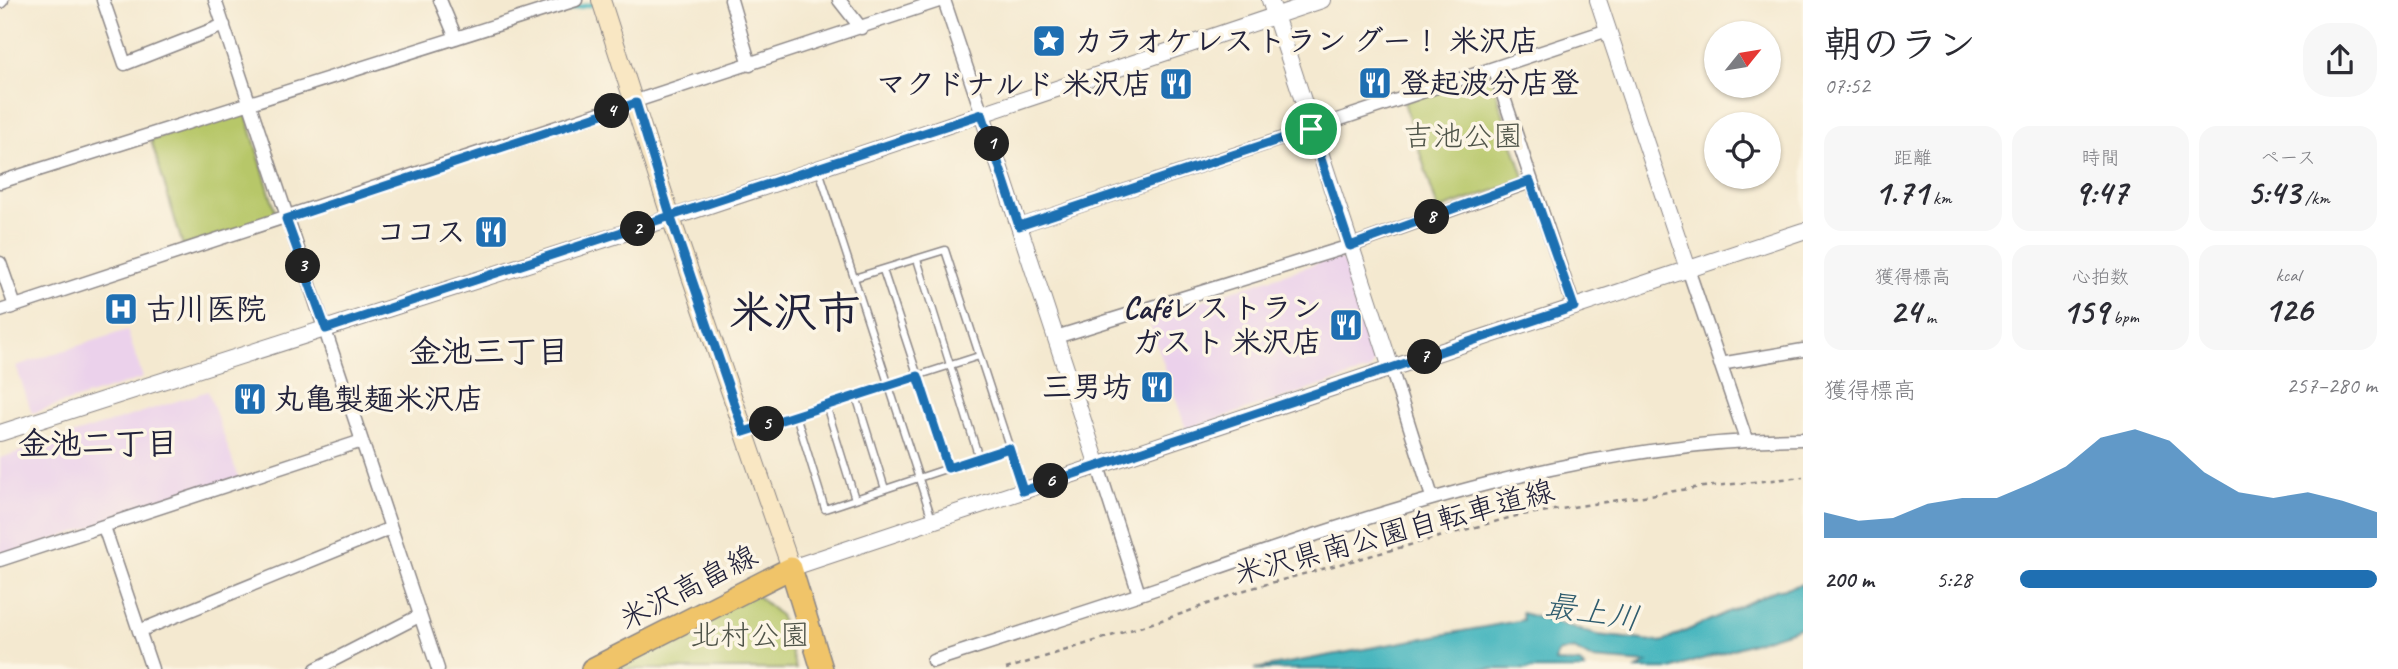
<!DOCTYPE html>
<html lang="ja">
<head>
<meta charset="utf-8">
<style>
  :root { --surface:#fff; --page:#f7f7f7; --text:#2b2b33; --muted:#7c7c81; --accent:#1f6fb2 }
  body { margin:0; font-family:Caveat,"Klee One",sans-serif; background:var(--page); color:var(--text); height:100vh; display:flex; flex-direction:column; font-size:26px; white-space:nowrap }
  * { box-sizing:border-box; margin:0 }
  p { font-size:23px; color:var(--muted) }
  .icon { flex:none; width:38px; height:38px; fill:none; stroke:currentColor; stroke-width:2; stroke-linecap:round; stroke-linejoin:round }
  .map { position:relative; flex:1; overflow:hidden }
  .side { display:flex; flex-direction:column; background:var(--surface); width:595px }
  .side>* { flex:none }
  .needle { width:46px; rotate:60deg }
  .controls { position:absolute; left:1704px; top:21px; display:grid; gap:14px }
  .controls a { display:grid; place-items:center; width:77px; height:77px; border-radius:50%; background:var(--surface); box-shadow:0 2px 5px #0004; font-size:35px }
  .pin { position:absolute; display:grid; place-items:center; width:60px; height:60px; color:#fff; margin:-30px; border:4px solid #fff; border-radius:50%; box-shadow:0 2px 7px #0007 }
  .km { position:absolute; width:35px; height:35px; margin:-18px; border-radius:50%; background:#222; color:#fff; font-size:19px; line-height:35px; text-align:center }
  .round { display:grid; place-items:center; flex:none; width:74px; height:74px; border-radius:28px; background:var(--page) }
  .head { display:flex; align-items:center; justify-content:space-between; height:119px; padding:0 21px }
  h1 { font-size:38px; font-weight:600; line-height:52px }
  .stats { display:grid; grid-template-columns:repeat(3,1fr); gap:10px; height:119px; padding:7px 21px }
  .stats div { display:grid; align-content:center; border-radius:18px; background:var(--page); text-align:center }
  .stats b { font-size:35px; font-weight:600 }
  .stats small { font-size:19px; font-weight:400 }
  .stats p { font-size:19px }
  .chart { height:196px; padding:14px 21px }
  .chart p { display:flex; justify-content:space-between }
  .chart svg { width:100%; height:126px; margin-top:7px; fill:var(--accent); opacity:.7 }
  ul { padding:0 21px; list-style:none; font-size:23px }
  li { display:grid; grid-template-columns:112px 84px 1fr; align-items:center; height:52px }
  li i { height:18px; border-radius:9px; background:var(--accent) }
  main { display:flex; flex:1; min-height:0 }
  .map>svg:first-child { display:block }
  .built { fill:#ebd1eb }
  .green { fill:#b7c769; stroke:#6c7452; stroke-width:2 }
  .water { fill:#45b5be; stroke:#346c7c; stroke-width:2 }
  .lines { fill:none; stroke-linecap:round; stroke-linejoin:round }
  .stream { stroke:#45b5be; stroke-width:4.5 }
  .service-casing { stroke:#8b8686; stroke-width:9 }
  .minor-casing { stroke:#8b8686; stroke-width:15 }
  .tertiary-casing { stroke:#8b8686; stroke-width:18 }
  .secondary-casing { stroke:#8b8686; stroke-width:20 }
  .primary-casing { stroke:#8b8686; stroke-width:24 }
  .path { stroke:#8b8686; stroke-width:2.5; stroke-dasharray:5 5; stroke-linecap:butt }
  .service { stroke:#fff; stroke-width:6 }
  .minor { stroke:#fff; stroke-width:12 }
  .tertiary { stroke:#fff; stroke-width:16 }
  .secondary { stroke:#f9e7c3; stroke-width:18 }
  .primary { stroke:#f0c469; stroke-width:21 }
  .route-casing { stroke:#fff; stroke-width:14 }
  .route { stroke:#1f6fb2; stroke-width:9 }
  .labels { text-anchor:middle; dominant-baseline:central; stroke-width:7; stroke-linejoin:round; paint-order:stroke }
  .poi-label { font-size:30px; font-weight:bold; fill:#22223b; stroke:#fcf5e5; text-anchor:start }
  .park-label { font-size:30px; fill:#4f5449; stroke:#fcf5e5 }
  .street-label { font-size:30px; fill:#22223b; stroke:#fcf5e5 }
  .neighbourhood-label { font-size:32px; font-weight:bold; fill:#22223b; stroke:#fcf5e5 }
  .water-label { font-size:32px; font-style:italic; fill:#305d6f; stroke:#fcf5e5 }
  .town-label { font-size:44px; font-weight:bold; fill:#22223b; stroke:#fcf5e5 }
</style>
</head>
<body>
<main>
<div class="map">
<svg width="1803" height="669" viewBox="0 0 1803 669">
  <rect width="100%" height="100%" fill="#fcf5e5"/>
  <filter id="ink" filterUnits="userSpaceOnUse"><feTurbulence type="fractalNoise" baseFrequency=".0143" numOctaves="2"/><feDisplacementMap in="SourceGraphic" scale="14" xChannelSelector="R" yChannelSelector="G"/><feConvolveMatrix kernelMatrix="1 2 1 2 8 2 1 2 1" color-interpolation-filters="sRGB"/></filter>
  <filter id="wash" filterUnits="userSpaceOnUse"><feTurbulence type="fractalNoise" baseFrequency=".00686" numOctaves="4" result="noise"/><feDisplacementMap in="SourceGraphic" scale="28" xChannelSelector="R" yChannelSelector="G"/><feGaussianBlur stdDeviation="1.57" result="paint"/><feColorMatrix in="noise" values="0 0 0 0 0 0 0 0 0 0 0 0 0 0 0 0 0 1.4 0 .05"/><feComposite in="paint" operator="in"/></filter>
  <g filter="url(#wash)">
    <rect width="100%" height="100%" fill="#f4e9d0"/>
    <path class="built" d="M1337 257 1345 263 1376 358 1370 370 1186 429 1148 318Z
      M127 330 143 378 32 413 16 366Z
      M208 391 239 479 0 557V458Z"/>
    <path class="green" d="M1490 74 1525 180 1438 210 1404 102Z
      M245 110 277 217 183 246 151 140Z
      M754 593 780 615 796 669H608Z"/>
    <path class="water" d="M1803 584V627L1671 669H1637L1647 663 1592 659 1574 649 1557 653 1555 662 1580 663 1585 669H1255L1523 620 1522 613 1597 635 1662 642 1776 590Z"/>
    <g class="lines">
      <path class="stream" d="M558 12 597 3"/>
    </g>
  </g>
  <g filter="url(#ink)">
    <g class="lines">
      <defs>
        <path id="service" d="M819 170 932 519
          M917 259 979 458
          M883 270 948 468
          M854 278 945 250 1023 489
          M856 396 885 489
          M826 405 855 499
          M796 415 825 509 1009 448
          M745 431 979 356"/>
        <path id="minor" d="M103 0 125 64 224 25
          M215 0 438 669
          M440 0 456 38
          M731 0 750 65
          M839 0 861 28
          M944 0 982 114
          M0 2 2 0
          M1494 68 1574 307
          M0 182 576 0
          M1019 226 1608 30
          M0 263 15 306
          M1688 269 1746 439
          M0 311 942 0
          M1056 337 1350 246 1530 182
          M1720 364 1803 350
          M1391 368 1432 497
          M1098 466 1139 594
          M104 527 152 669
          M0 560 362 441
          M139 631 391 528
          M933 661C1017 634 1102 607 1185 579 1384 510 1590 440 1803 439
          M316 669 419 616"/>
        <path id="tertiary" d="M1270 0 1391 368
          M1598 0 1688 269
          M982 114 1098 466
          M0 433 671 218 1322 0
          M791 568 1803 231"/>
        <path id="secondary" d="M601 0 671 218 791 568"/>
        <path id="primary" d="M592 669 791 568 822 669"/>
      </defs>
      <use href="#service" class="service-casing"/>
      <use href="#minor" class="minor-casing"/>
      <use href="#tertiary" class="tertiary-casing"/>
      <use href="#secondary" class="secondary-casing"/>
      <use href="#primary" class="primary-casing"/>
      <path class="path" d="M1006 669 1184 613 1245 590 1516 516 1694 488 1803 477"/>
      <use href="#service" class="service"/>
      <use href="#minor" class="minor"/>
      <use href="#tertiary" class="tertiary"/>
      <use href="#secondary" class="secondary"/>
      <use href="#primary" class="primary"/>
    </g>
  </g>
  <g class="lines" filter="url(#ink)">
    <defs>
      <path id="route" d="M1311 129 1019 226 982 114 326 329 286 219 636 103 671 218 744 432 918 376 948 468 1009 448 1023 491 1574 307 1530 181 1350 246 1311 129"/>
    </defs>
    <use href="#route" class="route-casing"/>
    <use href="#route" class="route"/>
  </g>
  <defs>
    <symbol id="sight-square" viewBox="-11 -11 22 22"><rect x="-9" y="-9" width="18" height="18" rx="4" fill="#1f6fb2" stroke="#fcf5e5"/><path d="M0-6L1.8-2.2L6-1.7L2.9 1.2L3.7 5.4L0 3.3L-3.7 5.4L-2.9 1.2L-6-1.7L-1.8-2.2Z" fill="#fff"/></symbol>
    <symbol id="restaurant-square" viewBox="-11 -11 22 22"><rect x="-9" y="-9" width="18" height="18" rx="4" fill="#1f6fb2" stroke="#fcf5e5"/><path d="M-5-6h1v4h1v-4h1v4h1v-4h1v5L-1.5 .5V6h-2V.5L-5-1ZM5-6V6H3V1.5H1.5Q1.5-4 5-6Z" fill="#fff"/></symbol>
    <symbol id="hospital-square" viewBox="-11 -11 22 22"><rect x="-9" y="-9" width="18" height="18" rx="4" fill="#1f6fb2" stroke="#fcf5e5"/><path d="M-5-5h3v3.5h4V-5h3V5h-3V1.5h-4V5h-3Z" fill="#fff"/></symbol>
  </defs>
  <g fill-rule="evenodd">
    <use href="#sight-square" x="1030" y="22" width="38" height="38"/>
    <use href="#restaurant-square" x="1356" y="64" width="38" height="38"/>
    <use href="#restaurant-square" x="1157" y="65" width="38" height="38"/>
    <use href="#restaurant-square" x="472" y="213" width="38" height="38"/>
    <use href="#hospital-square" x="102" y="290" width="38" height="38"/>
    <use href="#restaurant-square" x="1327" y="306" width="38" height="38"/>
    <use href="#restaurant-square" x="1138" y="368" width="38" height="38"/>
    <use href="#restaurant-square" x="231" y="380" width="38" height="38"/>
  </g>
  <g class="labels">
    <g class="poi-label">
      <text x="1074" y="41">カラオケレストラン グー！ 米沢店</text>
      <text x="1400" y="83">登起波分店登</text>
      <text x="1152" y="84" text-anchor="end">マクドナルド 米沢店</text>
      <text x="466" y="232" text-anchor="end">ココス</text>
      <text x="1322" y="308" text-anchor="end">Caféレストラン<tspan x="1322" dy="34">ガスト 米沢店</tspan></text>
      <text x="146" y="309">古川医院</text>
      <text x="1132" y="387" text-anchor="end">三男坊</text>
      <text x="274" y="399">丸亀製麺米沢店</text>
    </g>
    <g class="park-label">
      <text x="1463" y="136">吉池公園</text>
      <text x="750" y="635">北村公園</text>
    </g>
    <g class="street-label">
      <text transform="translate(1394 532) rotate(-15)">米沢県南公園自転車道線</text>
      <text transform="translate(688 587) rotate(-27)">米沢高畠線</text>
    </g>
    <g class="neighbourhood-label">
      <text x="489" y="351">金池三丁目</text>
      <text x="98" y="443">金池二丁目</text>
    </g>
    <g class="water-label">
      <text transform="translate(1592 612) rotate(9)">最上川</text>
    </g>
    <g class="town-label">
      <text x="795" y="312">米沢市</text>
    </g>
  </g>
</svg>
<div class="controls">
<a><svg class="needle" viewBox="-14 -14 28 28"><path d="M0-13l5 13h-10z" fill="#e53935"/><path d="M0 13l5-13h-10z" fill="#7c7c81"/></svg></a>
<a><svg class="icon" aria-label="locate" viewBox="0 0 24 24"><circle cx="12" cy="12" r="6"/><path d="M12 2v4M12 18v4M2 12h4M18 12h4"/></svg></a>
</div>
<div class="pin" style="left:1311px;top:129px;background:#1e9e55"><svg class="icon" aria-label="arrive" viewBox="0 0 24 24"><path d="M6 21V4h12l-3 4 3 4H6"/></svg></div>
<b class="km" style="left:992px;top:144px">1</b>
<b class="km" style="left:638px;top:229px">2</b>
<b class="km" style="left:303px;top:266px">3</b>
<b class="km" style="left:612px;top:111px">4</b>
<b class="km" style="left:767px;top:424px">5</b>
<b class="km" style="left:1051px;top:481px">6</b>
<b class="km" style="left:1425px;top:357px">7</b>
<b class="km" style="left:1432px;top:217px">8</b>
</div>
<section class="side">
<div class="head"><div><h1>朝のラン</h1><p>07:52</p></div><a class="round"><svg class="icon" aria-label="share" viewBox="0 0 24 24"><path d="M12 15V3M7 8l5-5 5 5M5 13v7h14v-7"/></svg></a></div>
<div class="stats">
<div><p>距離</p><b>1.71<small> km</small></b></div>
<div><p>時間</p><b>9:47</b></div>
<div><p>ペース</p><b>5:43<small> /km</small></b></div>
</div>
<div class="stats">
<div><p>獲得標高</p><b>24<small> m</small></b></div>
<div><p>心拍数</p><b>159<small> bpm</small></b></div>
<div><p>kcal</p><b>126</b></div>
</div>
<div class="chart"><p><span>獲得標高</span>257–280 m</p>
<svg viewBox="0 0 160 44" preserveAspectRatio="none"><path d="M0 44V35L10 38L20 37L30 32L40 30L50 30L60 25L70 19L80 9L90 6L100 10L110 21L120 28L130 30L140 28L150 31L160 35V44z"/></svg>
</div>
<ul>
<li><b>200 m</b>5:28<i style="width:100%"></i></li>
</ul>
</section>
</main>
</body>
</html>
